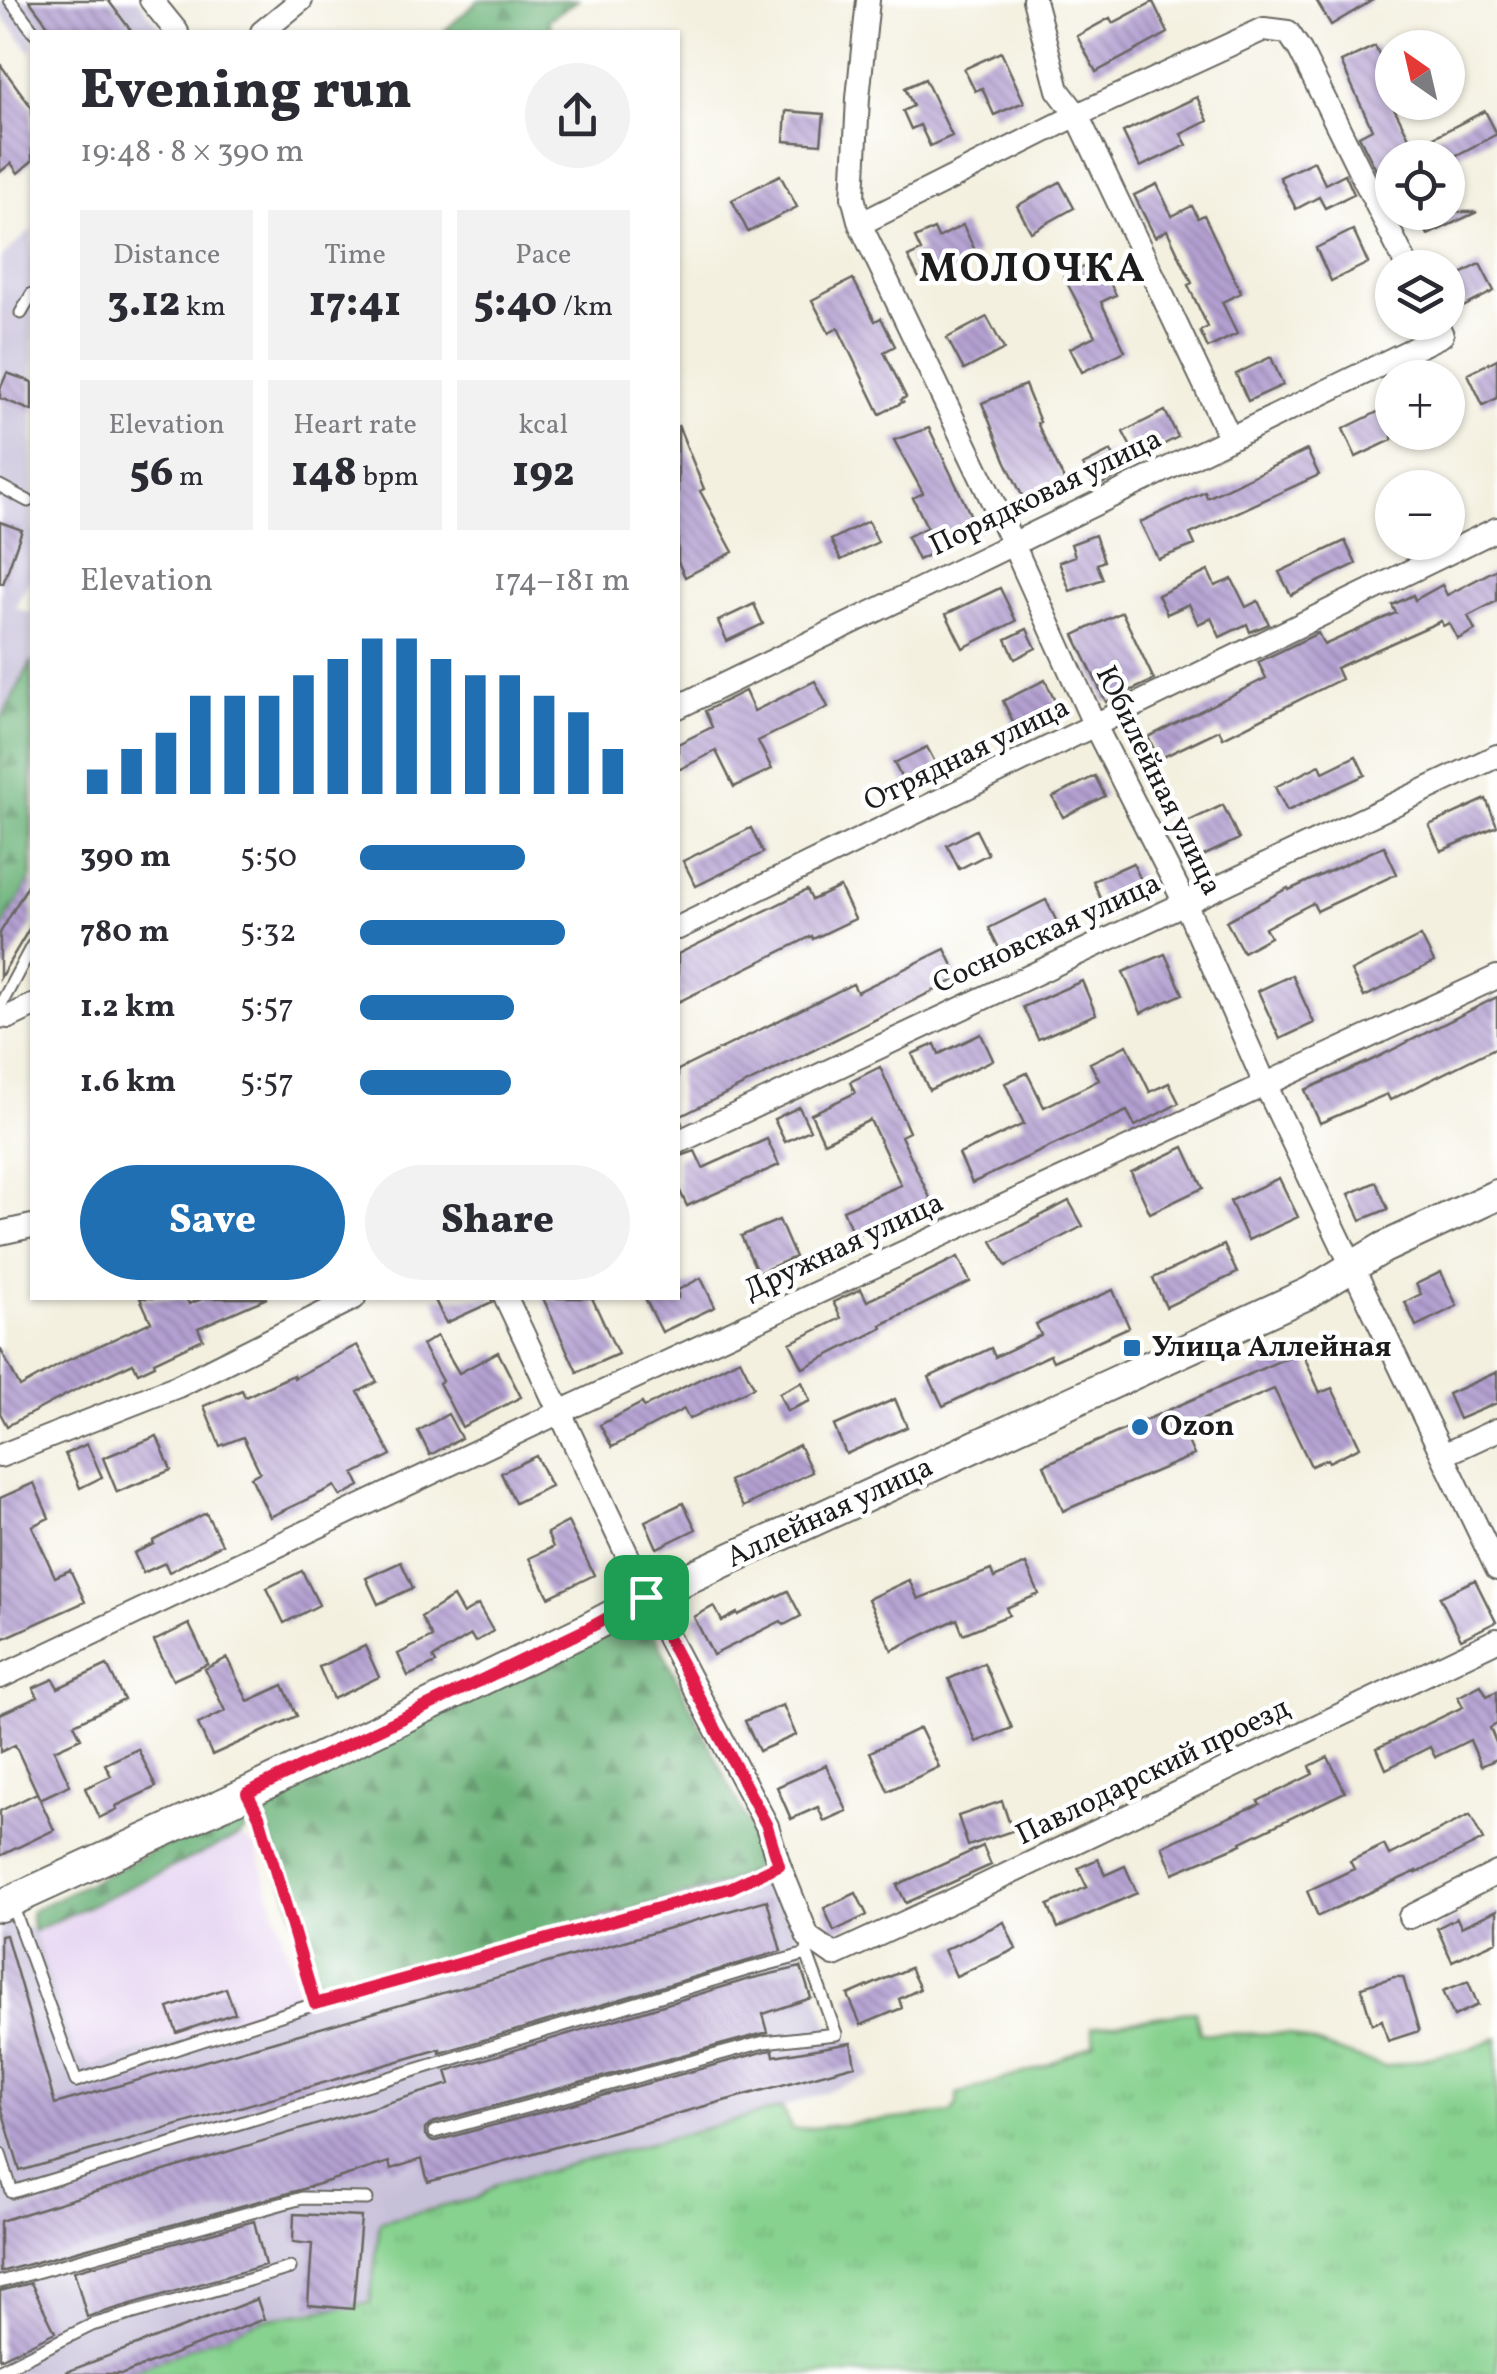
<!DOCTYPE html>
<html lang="en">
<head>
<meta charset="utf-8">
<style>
  :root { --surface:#fff; --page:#f2f2f3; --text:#2b2b33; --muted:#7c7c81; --accent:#1f6fb2 }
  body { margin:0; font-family:Vollkorn,serif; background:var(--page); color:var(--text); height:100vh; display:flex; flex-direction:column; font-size:38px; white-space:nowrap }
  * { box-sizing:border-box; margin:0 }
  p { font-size:32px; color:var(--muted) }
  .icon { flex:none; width:55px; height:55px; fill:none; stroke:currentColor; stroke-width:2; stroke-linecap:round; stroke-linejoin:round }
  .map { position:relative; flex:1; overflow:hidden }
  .drawer { position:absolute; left:30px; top:30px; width:650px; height:1270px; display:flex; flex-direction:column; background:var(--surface); border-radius:0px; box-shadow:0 2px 8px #0004 }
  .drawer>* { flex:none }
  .needle { width:65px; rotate:326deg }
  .fabs { position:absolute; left:1375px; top:30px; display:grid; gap:20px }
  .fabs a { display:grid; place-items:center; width:90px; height:90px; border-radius:50%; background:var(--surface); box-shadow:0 2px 8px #0004; font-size:50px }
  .pin { position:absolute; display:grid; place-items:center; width:85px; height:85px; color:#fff; margin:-42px; border-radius:20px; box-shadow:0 5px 15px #0006 }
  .round { display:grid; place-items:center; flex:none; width:105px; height:105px; border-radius:52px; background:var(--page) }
  .overview { display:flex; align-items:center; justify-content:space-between; height:170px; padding:0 50px }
  h1 { font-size:55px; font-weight:800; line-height:75px }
  .metrics { display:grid; grid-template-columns:repeat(3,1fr); gap:15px; height:170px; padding:10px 50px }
  .metrics div { display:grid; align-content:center; border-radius:0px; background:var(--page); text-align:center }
  .metrics b { font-size:42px; font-weight:800 }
  .metrics small { font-size:28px; font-weight:400 }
  .metrics p { font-size:28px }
  .chart { height:280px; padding:20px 50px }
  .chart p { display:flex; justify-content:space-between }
  .chart svg { width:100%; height:180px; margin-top:10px; stroke:var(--accent); stroke-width:6 }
  .action { display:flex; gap:20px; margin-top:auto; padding:20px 50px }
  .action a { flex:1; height:115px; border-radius:60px; background:var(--accent); color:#fff; font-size:40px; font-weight:800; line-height:115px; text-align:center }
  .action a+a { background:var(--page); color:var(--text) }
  ul { padding:0 50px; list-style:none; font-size:32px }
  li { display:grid; grid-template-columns:160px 120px 1fr; align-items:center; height:75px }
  li i { height:25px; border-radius:12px; background:var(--accent) }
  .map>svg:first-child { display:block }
  .built { fill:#e5d3f1 }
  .industrial { fill:#c7c0d9 }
  .grass { fill:url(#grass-tufts); stroke:#527756; stroke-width:2.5 }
  .forest { fill:url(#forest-firs); stroke:#44684b; stroke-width:2.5 }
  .building { fill:url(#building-back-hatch) }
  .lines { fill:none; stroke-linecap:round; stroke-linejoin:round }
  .service-casing { stroke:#676660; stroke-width:15 }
  .minor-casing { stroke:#676660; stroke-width:26 }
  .tertiary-casing { stroke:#676660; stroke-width:34 }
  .service { stroke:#fff; stroke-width:11 }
  .minor { stroke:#fff; stroke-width:22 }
  .tertiary { stroke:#fff; stroke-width:30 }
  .route-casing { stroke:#fff; stroke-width:20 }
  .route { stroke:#e11d48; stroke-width:12 }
  .poi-dot { fill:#1f6fb2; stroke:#fff; stroke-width:4 }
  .labels { text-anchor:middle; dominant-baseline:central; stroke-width:9; stroke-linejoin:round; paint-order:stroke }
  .street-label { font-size:30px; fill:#1c1c1c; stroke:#fff }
  .poi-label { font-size:30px; font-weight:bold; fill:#1c1c1c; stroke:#fff; text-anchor:start }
  .district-label { font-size:40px; font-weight:bold; letter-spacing:2.5px; fill:#1c1c1c; stroke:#fff }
</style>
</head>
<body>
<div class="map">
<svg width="1497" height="2374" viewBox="0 0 1497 2374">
  <defs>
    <pattern id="grass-tufts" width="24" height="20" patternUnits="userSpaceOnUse" patternTransform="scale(2.5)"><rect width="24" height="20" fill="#87d28f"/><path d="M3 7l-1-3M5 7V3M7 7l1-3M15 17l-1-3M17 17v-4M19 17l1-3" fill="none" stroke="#74b47b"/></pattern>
    <pattern id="forest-firs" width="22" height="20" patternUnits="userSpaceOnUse" patternTransform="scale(2.5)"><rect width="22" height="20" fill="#6db47a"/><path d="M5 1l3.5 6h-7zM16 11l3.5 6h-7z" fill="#599263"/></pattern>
    <pattern id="building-back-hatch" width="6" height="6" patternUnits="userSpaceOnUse" patternTransform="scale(2.5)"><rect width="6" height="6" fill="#b4a0d2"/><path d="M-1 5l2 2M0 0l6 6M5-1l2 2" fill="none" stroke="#9282aa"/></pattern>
  </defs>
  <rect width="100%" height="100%" fill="#fff"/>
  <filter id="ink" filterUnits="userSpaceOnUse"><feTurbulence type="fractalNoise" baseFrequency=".01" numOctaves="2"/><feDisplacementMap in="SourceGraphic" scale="20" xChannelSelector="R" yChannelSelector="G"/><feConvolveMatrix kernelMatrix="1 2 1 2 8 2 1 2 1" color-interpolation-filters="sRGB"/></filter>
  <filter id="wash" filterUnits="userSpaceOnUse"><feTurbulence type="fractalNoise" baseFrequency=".0048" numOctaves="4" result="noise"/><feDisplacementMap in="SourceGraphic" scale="40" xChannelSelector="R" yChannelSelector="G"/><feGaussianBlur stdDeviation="2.25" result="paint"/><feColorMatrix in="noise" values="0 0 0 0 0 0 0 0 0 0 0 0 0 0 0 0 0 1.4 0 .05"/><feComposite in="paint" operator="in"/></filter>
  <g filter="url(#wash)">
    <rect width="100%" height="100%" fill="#f3f0df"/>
    <path class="built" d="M240 1836 256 1847 297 1984 295 1998 288 2004 92 2066 75 2054 34 1931Z"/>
    <path class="industrial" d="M0 0H138L164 32H32V54L0 13Z
      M32 229V576L15 607 32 614V661L0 721V258Z
      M749 1872 778 1880 828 2025 859 2047 871 2076 782 2108 497 2184 478 2198 381 2222 370 2303 264 2319 123 2374H0V1919L5 1918 34 1931 75 2054 92 2066 288 2004 723 1884Z"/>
    <path class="grass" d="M1195 2011 1200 2033 1288 2034 1385 2067 1469 2049 1497 2038V2374H123L264 2319 370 2303 380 2222 478 2198 497 2184 782 2108 792 2130 951 2113 957 2105V2094L1046 2066 1095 2043 1092 2027Z"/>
    <path class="forest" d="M479 0H578L548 20 553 32H443Z
      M32 661V878L0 933V721Z
      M636 1620 650 1624 763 1854C758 1872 739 1877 723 1884L340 1989 322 1985 311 1976 265 1815 272 1796Z
      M232 1812 247 1814 251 1823 240 1836 34 1931 31 1923V1911Z"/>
    <g id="blocks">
      <path class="building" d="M29 0H108L132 32H53Z
        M1316 0H1373L1331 25Z
        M1153 2 1168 33 1096 72 1077 36 1110 18 1113 23Z
        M1375 46 1392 83V104L1414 147 1485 111 1497 134 1451 158H1392V174L1381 180 1359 136 1372 129 1341 62Z
        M1001 52 1024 102 994 115 982 88 975 91 964 69Z
        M0 64 32 108V161L18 173 11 163 0 172Z
        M925 79 952 136 930 146 920 125 911 129 903 111 913 106 905 88Z
        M1197 97 1208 121 1181 134 1187 145 1140 167 1123 132Z
        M786 111 824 114 821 144 784 141Z
        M1314 161 1325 184 1345 174 1354 194 1325 208 1319 197 1296 209 1280 177Z
        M780 175 797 207 748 232 732 200Z
        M1060 182 1074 208 1031 232 1017 206Z
        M1157 184 1172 216 1192 206 1198 218 1204 215 1241 293 1222 302 1237 334 1208 348 1200 331 1208 327 1188 285 1192 283 1167 230 1155 237 1134 195Z
        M1415 212H1477L1428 235Z
        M963 225 977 255 921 282 908 257 921 251 915 238 934 229 938 238Z
        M1353 230 1368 263 1331 281 1316 248Z
        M1098 260 1116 295 1101 302 1125 351 1082 372 1070 348 1095 336 1064 277Z
        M1480 264 1494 291 1459 309 1448 286V281Z
        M853 279 875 321 881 318 895 346 884 352 906 397 901 400 903 402 880 414 838 328 829 333 812 300Z
        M987 317 1004 349 964 370 947 338Z
        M1271 357 1283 385 1248 401 1236 374Z
        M1497 359V398L1483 405 1468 374Z
        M7 373 32 382V411L0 398V389Z
        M1025 385 1040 422 1037 423 1068 488 1028 508 1005 460 982 403Z
        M1392 405V440L1356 457 1343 429Z
        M1165 411 1178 437 1137 458 1123 432Z
        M678 425 704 489 700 491 733 552 685 577 678 562Z
        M929 428 978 531 918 560 907 537 927 527 913 498 923 493 894 440Z
        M1307 450 1319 475 1190 534 1195 545 1158 559 1140 522 1205 492 1207 498Z
        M1111 451 1123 474 1095 487 1083 465Z
        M868 521 878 542 841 560 831 540Z
        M0 522 22 530 3 584 0 583Z
        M1095 535 1104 561 1097 564 1103 579 1070 591 1059 562 1075 556 1071 544Z
        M1345 541 1356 564 1291 595 1279 572Z
        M1497 569V601L1468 616 1475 630 1458 639 1449 623 1443 626 1441 621 1336 668 1341 679 1223 738 1219 730 1159 759 1148 737 1266 678 1258 662 1318 633 1324 645 1396 613 1392 605 1413 595 1415 600 1442 585 1447 595Z
        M1208 571 1215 586 1232 579 1246 607 1258 601 1269 624 1250 632 1247 624 1220 637 1211 618 1198 624 1189 604 1167 614 1158 595Z
        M1000 588 1016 621 963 648 946 614Z
        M754 604 763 624 727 641 718 621Z
        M1122 612 1154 680 1106 702 1074 635Z
        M1027 629 1036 648 1015 659 1006 639Z
        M1045 680 1059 710 1017 730 1003 701Z
        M815 681 828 707 758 741 772 769 734 787 716 751 678 770V744L712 727 705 711 745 691 754 711Z
        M927 747 938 768 905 784 894 763Z
        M1356 756 1365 775 1287 811 1275 787 1320 765 1323 772Z
        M1095 776 1105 796 1063 817 1053 797Z
        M1486 799 1497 826 1441 851 1429 825Z
        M1223 805 1239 839 1201 857 1185 823Z
        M751 828 763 853 696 886 683 861Z
        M976 830 988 854 959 869 947 845Z
        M1384 846 1397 874 1317 911 1313 903 1265 928 1270 937 1243 952 1226 921 1288 888 1289 890Z
        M1133 863 1146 891 1105 909 1093 881Z
        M32 878V924L0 978V933Z
        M840 887 855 919 813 939 812 936 678 1002V954L807 890 812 900Z
        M1046 900 1060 928 1003 956 989 928Z
        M1421 936 1434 962 1364 997 1351 971Z
        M945 949 959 978 679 1117 682 1124 678 1126V1070L853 984 857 992Z
        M1165 954 1183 994 1141 1013 1123 972Z
        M1292 975 1314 1023 1280 1039 1258 991Z
        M1082 981 1096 1014 1038 1039 1023 1007Z
        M1497 997V1047L1390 1100 1387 1094 1320 1123 1305 1090 1372 1060Z
        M981 1034 993 1060 929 1090 912 1054 935 1044 939 1054Z
        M1127 1045 1150 1092 1169 1083 1179 1103 1135 1126 1127 1111 972 1183 959 1154 1024 1124 1005 1083 1027 1073 1044 1107 1099 1080 1090 1063Z
        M880 1067 909 1132 901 1136 932 1202 854 1236 843 1210 901 1185 870 1120 824 1142 811 1114 855 1093 850 1082Z
        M799 1107 810 1130 785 1142 774 1119Z
        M767 1139 779 1165 687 1206 678 1187V1157L695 1151 703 1168Z
        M1184 1147 1203 1188 1150 1213 1131 1172Z
        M1279 1178 1298 1217 1248 1240 1230 1201Z
        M1376 1182 1388 1209 1361 1220 1349 1194Z
        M1069 1201 1083 1226 1006 1266 992 1241Z
        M779 1220 795 1257 758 1273 741 1236Z
        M1224 1245 1237 1273 1166 1307 1153 1278Z
        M958 1257 970 1282 881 1325 882 1328 803 1368 790 1343 841 1318 833 1302 861 1289 867 1301Z
        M1441 1272 1457 1306 1416 1326 1405 1302 1421 1294 1416 1284Z
        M701 1278 715 1307 662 1332 645 1298H678V1290Z
        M1113 1290 1129 1327 1053 1361 1050 1355 943 1406 929 1377 991 1348 995 1357 1041 1335 1036 1324Z
        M140 1298H186L189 1304 204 1298H267L198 1328 203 1339 154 1362 155 1365 138 1373 133 1363 77 1389 7 1426 0 1413V1348L20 1387 68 1360 151 1322Z
        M434 1298H491L492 1302 446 1323Z
        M543 1298H592L618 1354 577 1372Z
        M437 1336 459 1373 498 1352 521 1397 462 1427 439 1383 442 1381 422 1345Z
        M357 1345 377 1382 358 1392 391 1455 354 1474 360 1486 341 1496 335 1486 270 1517 251 1477 260 1472 243 1437 220 1446 204 1406 242 1390 245 1397 293 1375 294 1378Z
        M1302 1351 1320 1393 1332 1388 1360 1447 1329 1462 1327 1459 1311 1466 1274 1389 1182 1428 1194 1455 1063 1511 1044 1465Z
        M740 1359 754 1387 689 1419 684 1409 612 1447 600 1425 642 1403 644 1407Z
        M1497 1372V1403L1459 1419 1448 1394Z
        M802 1382 810 1401 787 1411 779 1393Z
        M895 1399 907 1427 846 1454 834 1426Z
        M448 1414 461 1438 430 1455 418 1431Z
        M157 1436 171 1470 117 1492 103 1458Z
        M87 1444 102 1477 80 1488 65 1454Z
        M799 1445 812 1472 743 1507 729 1481Z
        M536 1456 551 1486 515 1503 501 1473Z
        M34 1483 49 1518 32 1526 55 1577 70 1570 85 1602 0 1640V1498Z
        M683 1503 696 1529 657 1548 645 1521Z
        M206 1513 222 1544 169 1572 165 1563 143 1573 134 1553 154 1544 153 1541Z
        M568 1522 594 1575 549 1597 529 1558 553 1547 547 1533Z
        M401 1562 413 1588 378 1604 366 1578Z
        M1026 1564 1039 1594 1006 1608 1009 1615 963 1634 957 1619 892 1650 868 1599 909 1580 918 1599 991 1570 994 1578Z
        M302 1571 319 1605 284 1623 267 1588Z
        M1475 1580 1496 1622 1461 1639 1440 1597Z
        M788 1591 801 1616 784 1625 781 1621 713 1655 694 1617 714 1606 722 1621 737 1613 738 1615Z
        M453 1597 463 1614 478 1605 493 1631 475 1642 471 1635 433 1658 436 1663 408 1676 398 1654 432 1637 421 1617Z
        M189 1624 208 1664 173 1680 154 1641Z
        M365 1646 379 1677 333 1699 319 1667Z
        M227 1658 248 1701 283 1685 297 1716 212 1755 198 1724 225 1711 205 1669Z
        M984 1663 1012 1728 976 1742 949 1679Z
        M107 1665 124 1700 74 1724 81 1738 54 1750 70 1785 40 1799 15 1745 0 1752V1714L38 1697 33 1688 53 1679 58 1688Z
        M1481 1685 1487 1696 1497 1691V1724L1490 1728 1497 1745V1759L1481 1766 1470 1740 1435 1757 1430 1747 1386 1769 1377 1748 1463 1707 1458 1697Z
        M783 1705 796 1735 759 1751 745 1721Z
        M920 1728 939 1767 888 1791 870 1752Z
        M138 1749 156 1787 116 1806 117 1809 99 1818 85 1788 111 1776 105 1764Z
        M1328 1757 1345 1792 1241 1842 1242 1844 1173 1873 1162 1846 1260 1804 1258 1801 1313 1774 1310 1766Z
        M826 1765 847 1811 824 1821 818 1807 791 1819 777 1787Z
        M37 1793 54 1830 0 1856V1811Z
        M1002 1801 1012 1831 968 1846 958 1816Z
        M1470 1815 1483 1840 1417 1873V1871L1318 1916 1307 1891 1354 1869 1350 1861 1384 1845 1389 1855Z
        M983 1846 991 1865 906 1903 897 1885Z
        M1098 1859 1105 1875 1125 1866 1137 1893 1058 1928 1048 1905 1087 1887 1078 1868Z
        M856 1893 867 1915 834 1931 824 1908Z
        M767 1900 781 1951 440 2053V2049L20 2171 0 2103V1936L6 1935 55 2104Z
        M1497 1910V1941L1452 1961 1437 1928 1457 1918 1461 1927Z
        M1004 1922 1016 1949 956 1976 944 1950Z
        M801 1967 811 1998 763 2014 768 2032 432 2123 425 2129V2135L431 2141H436L766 2051 773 2050 774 2056 851 2043 855 2065 428 2182 422 2159 391 2169 389 2162 303 2189 0 2272V2221L450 2084 446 2071 749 1979Z
        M910 1968 920 1989 899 1999 902 2008 861 2025 848 1995Z
        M1394 1977H1403L1419 2031 1388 2041 1382 2020 1372 2024 1361 1987Z
        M1468 1981 1478 2005 1454 2016 1443 1991Z
        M226 1988 235 2013 177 2033 168 2008Z
        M294 2214 361 2217 353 2309 308 2305 312 2244 293 2242Z
        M254 2221 265 2265 87 2317 74 2271Z
        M31 2283 55 2332 0 2359V2291Z
        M257 2299 264 2319 123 2374H66V2372Z"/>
    </g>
  </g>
  <g filter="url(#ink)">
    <use href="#blocks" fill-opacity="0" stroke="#676660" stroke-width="2.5"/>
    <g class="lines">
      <defs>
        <path id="service" d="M10 0 34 32
          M21 313 32 294
          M0 486 28 501
          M0 1006 32 946
          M248 1794 259 1816 315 2004 729 1888 779 1865
          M11 1902 76 2081 315 2004
          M434 2132 764 2042 836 2034 807 1954
          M0 2154 12 2192 746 1970 807 1954 808 1937
          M0 2282 302 2198 367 2199
          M0 2370 92 2325 290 2268"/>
        <path id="minor" d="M151 0 177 32
          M868 0 858 98 853 197 860 224 1012 542 1095 726 1185 903 1265 1084 1497 1569
          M1034 0 1058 90 1077 115 1230 438
          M262 32 301 0
          M860 224 1077 115 1264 29 1288 32 1300 50 1408 268
          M678 707 1442 335 1436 322
          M678 928 1497 529
          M0 1016 9 1017 32 1006
          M678 1142 1497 756
          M0 1233 32 1226
          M506 1298 647 1597 767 1826 779 1865 808 1937 834 1955 958 1898 1497 1640
          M1443 1455 1497 1430
          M0 1456 178 1386 354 1298
          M0 1677 560 1412 1497 977
          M1410 1917 1497 1873"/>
        <path id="tertiary" d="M0 1906 247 1793 585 1630 647 1597 1309 1293 1383 1248 1497 1195"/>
      </defs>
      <use href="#service" class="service-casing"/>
      <use href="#minor" class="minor-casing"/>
      <use href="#tertiary" class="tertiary-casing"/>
      <use href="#service" class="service"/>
      <use href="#minor" class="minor"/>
      <use href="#tertiary" class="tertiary"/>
    </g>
  </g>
  <g class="lines" filter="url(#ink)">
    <defs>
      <path id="route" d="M646 1597 767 1826 779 1865 730 1888 315 2004 259 1816 247 1793 585 1630Z"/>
    </defs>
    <use href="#route" class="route-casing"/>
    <use href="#route" class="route"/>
  </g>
  <g class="poi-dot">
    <rect x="1122" y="1338" width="20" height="20" rx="5"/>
    <circle cx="1140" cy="1427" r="10"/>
  </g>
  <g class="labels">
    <g class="street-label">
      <text transform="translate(1046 493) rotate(-26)">Порядковая улица</text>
      <text transform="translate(967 755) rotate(-26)">Отрядная улица</text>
      <text transform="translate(1158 781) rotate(64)">Юбилейная улица</text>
      <text transform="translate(1047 934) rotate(-25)">Сосновская улица</text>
      <text transform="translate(844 1247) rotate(-25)">Дружная улица</text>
      <text transform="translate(830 1513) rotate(-25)">Аллейная улица</text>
      <text transform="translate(1153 1772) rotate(-26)">Павлодарский проезд</text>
    </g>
    <g class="poi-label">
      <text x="1152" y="1348">Улица Аллейная</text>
      <text x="1160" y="1427">Ozon</text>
    </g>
    <g class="district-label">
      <text x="1033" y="271">МОЛОЧКА</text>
    </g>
  </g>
</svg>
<div class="fabs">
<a><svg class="needle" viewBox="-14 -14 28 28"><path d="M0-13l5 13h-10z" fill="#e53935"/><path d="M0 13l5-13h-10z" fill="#7c7c81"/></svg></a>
<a><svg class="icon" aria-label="locate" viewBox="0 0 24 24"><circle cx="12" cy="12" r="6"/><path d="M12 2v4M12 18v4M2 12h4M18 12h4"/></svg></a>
<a><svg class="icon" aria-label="layers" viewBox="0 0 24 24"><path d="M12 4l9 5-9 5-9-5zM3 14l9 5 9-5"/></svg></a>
<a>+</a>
<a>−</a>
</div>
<div class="pin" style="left:646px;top:1597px;background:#1e9e55"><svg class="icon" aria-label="arrive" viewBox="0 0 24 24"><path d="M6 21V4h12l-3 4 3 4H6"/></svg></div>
<section class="drawer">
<div class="overview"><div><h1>Evening run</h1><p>19:48 · 8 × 390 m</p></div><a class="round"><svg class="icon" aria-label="share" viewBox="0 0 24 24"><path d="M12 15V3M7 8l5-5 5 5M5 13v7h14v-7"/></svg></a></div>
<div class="metrics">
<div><p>Distance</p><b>3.12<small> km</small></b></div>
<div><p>Time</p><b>17:41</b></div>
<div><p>Pace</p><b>5:40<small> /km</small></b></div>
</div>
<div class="metrics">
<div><p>Elevation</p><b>56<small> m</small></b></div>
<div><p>Heart rate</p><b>148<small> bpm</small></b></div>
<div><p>kcal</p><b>192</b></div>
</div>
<div class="chart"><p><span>Elevation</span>174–181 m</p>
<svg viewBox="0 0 160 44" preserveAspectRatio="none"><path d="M5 44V38M15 44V33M25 44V29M35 44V20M45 44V20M55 44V20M65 44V15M75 44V11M85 44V6M95 44V6M105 44V11M115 44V15M125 44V15M135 44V20M145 44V24M155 44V33"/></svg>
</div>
<ul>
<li><b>390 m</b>5:50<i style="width:61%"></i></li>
<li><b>780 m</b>5:32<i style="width:76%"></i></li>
<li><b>1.2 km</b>5:57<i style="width:57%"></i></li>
<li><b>1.6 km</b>5:57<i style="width:56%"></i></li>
</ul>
<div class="action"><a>Save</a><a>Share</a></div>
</section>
</div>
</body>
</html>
